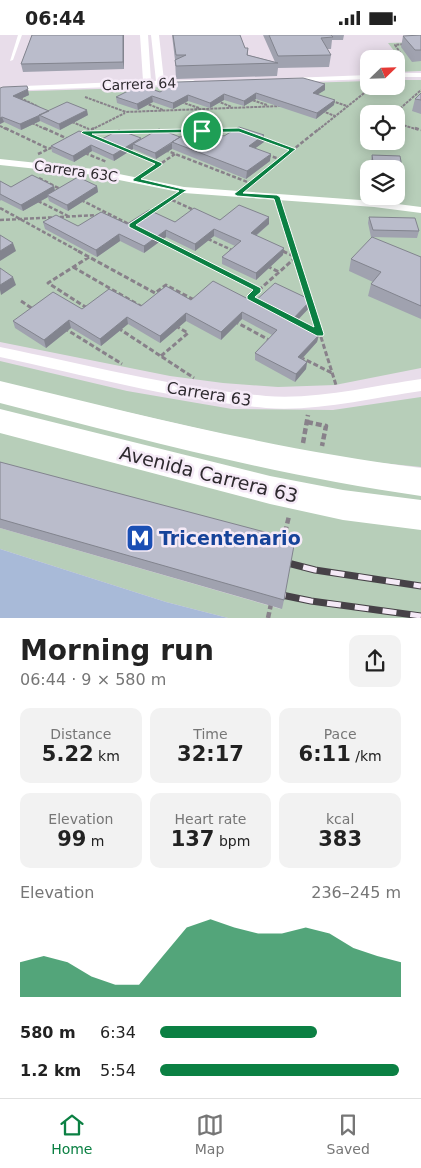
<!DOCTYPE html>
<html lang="en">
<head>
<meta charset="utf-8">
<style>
  :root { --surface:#fff; --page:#f2f2f2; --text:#222; --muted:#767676; --line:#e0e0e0; --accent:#0b8043 }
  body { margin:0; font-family:"DejaVu Sans",sans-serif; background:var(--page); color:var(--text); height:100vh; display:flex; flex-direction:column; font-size:19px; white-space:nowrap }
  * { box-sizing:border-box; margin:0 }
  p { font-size:16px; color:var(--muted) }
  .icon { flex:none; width:28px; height:28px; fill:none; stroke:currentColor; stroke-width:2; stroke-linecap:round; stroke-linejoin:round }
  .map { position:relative; height:583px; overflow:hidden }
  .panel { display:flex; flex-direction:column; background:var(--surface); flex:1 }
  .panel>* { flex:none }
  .needle { width:32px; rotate:67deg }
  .controls { position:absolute; left:360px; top:15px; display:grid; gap:10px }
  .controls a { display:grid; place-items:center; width:45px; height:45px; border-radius:10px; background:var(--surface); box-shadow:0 2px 12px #0003; font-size:25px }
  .pin { position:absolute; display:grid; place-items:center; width:42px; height:42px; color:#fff; margin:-21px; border:2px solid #fff; border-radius:50%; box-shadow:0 1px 5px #0007 }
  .round { display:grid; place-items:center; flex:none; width:52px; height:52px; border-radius:10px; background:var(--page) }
  .headline { display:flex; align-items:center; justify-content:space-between; height:85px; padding:0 20px }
  h1 { font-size:28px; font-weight:700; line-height:38px }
  .metrics { display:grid; grid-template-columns:repeat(3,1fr); gap:8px; height:85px; padding:5px 20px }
  .metrics div { display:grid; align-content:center; border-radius:10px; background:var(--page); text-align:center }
  .metrics b { font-size:21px; font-weight:700 }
  .metrics small { font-size:14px; font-weight:400 }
  .metrics p { font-size:14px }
  .chart { height:140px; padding:10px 20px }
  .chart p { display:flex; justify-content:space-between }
  .chart svg { width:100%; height:90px; margin-top:5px; fill:var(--accent); opacity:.7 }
  ul { padding:0 20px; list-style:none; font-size:16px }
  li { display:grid; grid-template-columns:80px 60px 1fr; align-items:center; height:38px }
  li i { height:12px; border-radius:6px; background:var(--accent) }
  .status { display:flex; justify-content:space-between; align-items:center; height:35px; padding:0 25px; background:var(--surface); direction:ltr }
  .status svg { height:14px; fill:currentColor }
  .menu { display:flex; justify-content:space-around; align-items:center; height:70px; border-top:1px solid var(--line); background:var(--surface); font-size:14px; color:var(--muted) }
  .menu a { display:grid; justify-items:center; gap:2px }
  .menu .selected { color:var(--accent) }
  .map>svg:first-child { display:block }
  .green { fill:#b7ceb9; fill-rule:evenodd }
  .water { fill:#a8bad8 }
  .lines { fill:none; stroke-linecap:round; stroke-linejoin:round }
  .path-far3 { stroke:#88818a; stroke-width:2; stroke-dasharray:3 1; stroke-linecap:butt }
  .path-far2 { stroke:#88818a; stroke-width:2.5; stroke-dasharray:4 2; stroke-linecap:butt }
  .path-far1 { stroke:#88818a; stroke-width:3; stroke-dasharray:5 2.5; stroke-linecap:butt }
  .path { stroke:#88818a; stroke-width:4.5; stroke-dasharray:6 3; stroke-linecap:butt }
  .lane { fill:#fff; fill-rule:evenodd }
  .street { fill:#fff; fill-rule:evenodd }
  .highway { fill:#fff; fill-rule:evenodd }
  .rail-casing { stroke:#464147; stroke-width:7 }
  .rail { stroke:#f5eaf7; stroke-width:5; stroke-dasharray:14; stroke-linecap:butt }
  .wall { fill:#a0a2af }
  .shaded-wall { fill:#82848e }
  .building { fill:#babccb; stroke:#82848e }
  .route { fill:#0b8043; stroke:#fff; fill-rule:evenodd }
  .labels { text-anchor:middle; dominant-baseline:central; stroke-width:5; stroke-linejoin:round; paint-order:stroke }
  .far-street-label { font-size:14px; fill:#2e2a2f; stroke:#f5eaf7 }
  .street-label { font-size:16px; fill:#2e2a2f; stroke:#f5eaf7 }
  .near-street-label { font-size:19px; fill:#2e2a2f; stroke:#f5eaf7 }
  .near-transit-label { font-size:19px; font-weight:bold; fill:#164399; stroke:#f5eaf7; text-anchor:start }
</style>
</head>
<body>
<div class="status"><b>06:44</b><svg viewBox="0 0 49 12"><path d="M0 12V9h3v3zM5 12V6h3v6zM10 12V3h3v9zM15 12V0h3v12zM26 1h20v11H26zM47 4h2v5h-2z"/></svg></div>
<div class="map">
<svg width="421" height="583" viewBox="0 0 421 583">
  <rect width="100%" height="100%" fill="#e8ddea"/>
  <path class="green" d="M421 7V36L396 37V24H386L398 21 388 8Z
    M396 45H421V333L335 350 278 352 223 348 170 341 0 307V57L369 46V51H396ZM369 79H396V106H369ZM369 134H396V161H369Z
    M0 326 127 356 232 374 333 375 421 362V432L323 422 0 348Z
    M0 364 421 452V470L331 459 0 376Z
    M0 396 421 494V583H228L166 567 0 514V493L281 574 0 437Z"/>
  <path class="water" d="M0 514 166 567 228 583H0Z"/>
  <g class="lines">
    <path class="path-far3" d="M395 24 403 22 395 10 405 9
      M364 32 363 30 369 29
      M85 62 126 77 281 71
      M20 63 39 72
      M249 64 267 70
      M217 66 232 72
      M332 66 347 71
      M181 67 199 73
      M145 68 163 75
      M322 76 335 81
      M394 79 421 55
      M72 87 89 94
      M32 88 47 95
      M396 88 419 95
      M0 91 8 95
      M91 95 125 78
      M318 95 368 55"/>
    <path class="path-far2" d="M5 93 49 114
      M44 93 68 104
      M415 93 421 95
      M205 96 236 95
      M86 97 94 93
      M83 98 194 96
      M86 99 104 106
      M261 103 294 115
      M126 115 160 129
      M165 115 250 148
      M85 118 107 127
      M38 119 55 111
      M267 120 280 124
      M147 138 175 119
      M39 143 62 155
      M249 150 320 93
      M81 165 131 190
      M172 165 196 176
      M38 166 68 181
      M280 172 294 217
      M0 173 80 217
      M150 177 172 163
      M0 185 99 180
      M208 204 234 216
      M159 205 183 217
      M281 215 285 217"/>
    <path class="path-far1" d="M78 216 155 258 166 250 196 266
      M180 216 258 255
      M294 216 336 350
      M267 231 279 237
      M73 232 144 273
      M21 266 33 274
      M260 268 250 263 296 222 282 216
      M87 273 48 248 89 222
      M234 286 271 306
      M294 286 320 299
      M64 293 122 329
      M118 293 194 343
      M161 321 188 298 176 291
      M300 322 332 338"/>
    <path class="path" d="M307 387 326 391 322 411
      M303 408 308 380
      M283 506 289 481
      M268 583 271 569"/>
    <path class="lane" d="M18 0H22L13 25 10 26Z"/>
    <path class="street" d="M140 0H148L151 46H156L151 0H159L164 46 193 45 197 47 196 49 0 56V52L143 46Z
      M396 38H421V42H396Z
      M369 40V44L290 47 286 45 290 43Z
      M0 124 94 134 184 152 374 166 421 172V178L374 172 184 158 94 140 0 130Z
      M0 312C88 330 176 353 266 361 316 365 372 351 421 344V356C372 363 315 377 266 373 176 365 88 341 0 322Z"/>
    <path class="highway" d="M0 346C140 380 278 415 421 433V461C278 441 140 404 0 368Z
      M0 374 270 441 343 455 421 465V495L343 485 270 469 0 398Z"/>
    <defs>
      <path id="rail" d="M276 525 315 535 421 551
        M272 558 311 566 421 581"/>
    </defs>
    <use href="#rail" class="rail-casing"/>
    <use href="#rail" class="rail"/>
  </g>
  <path class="wall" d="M32 0H124V34L23 37 21 29Z
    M172 0H240L245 13H248V20L275 27 263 0H344L343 5H332L331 14H327L331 20 329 32 278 33 277 41 176 44 175 25Z
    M421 0V26L412 27 401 12 403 1Z
    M325 49V55L318 59 334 70 316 84 256 64 244 71 224 65 210 73 188 66 173 74 153 67 138 75 117 68 116 62 160 57Z
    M0 53 29 60 20 64 49 76 88 80 60 95 40 86 21 95 4 87 0 89Z
    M421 58V79L412 76 415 64Z
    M264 100V107L255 113 270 126 246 144 172 114 156 124 133 114 114 126 92 116 74 127 52 117 51 111 100 105Z
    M372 120 400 121 402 154 396 157V134H370V131Z
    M0 146 11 152 54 151 55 155 97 151 98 157 68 176 49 166 48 162 23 176 1 165 0 166Z
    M269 182V189L256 201 283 220 256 245 222 229V222L235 211 214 201 195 216 166 202 144 218 120 206 97 222 45 194 43 187 78 191 127 189Z
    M369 182 419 196 417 203 371 202 368 188Z
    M421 222V284L368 261 371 249 373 247 349 236 351 224Z
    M191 265 254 267 311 265 310 272 295 288 319 300 317 307 302 324 307 327 306 334 295 347 255 325V318L272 300 242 284 221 305 186 286 160 308 128 289 101 311 71 293 46 313 15 293 13 286 82 274 141 271Z
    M0 427 284 565 282 574 0 493Z"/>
  <path class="shaded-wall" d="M123 0H124V34L123 27Z
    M325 49V55L312 63 313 58Z
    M28 54 29 60 14 67 13 61Z
    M256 58V64L244 71V66Z
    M224 59V65L210 73V68Z
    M188 60V66L173 74V68Z
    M152 61 153 67 138 75 137 69Z
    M335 65 334 70 316 84 317 78Z
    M87 75 88 80 60 95 59 89Z
    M49 76 39 80 40 86 21 95 20 89Z
    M2 82 4 87 0 89V83Z
    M264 100V107L249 118V111Z
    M141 103 133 109V114L114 126 113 120Z
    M172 108V114L156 124 155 118Z
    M91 110 92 116 74 127 73 121Z
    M271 119 270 126 246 144 247 136Z
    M404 143 402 154 396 157 397 147Z
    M54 151 55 157 47 160 48 162 23 176 21 170Z
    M97 151 98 157 68 176 67 170Z
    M269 182V189L250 205 251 198Z
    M214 194V201L195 216V209Z
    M166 195V202L144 218V211Z
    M119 199 120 206 97 222 96 215Z
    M13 208 16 216 0 226V216Z
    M284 213 283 220 256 245V238Z
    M13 242 16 250 1 260 0 255V250Z
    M311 265 310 272 290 293 291 286Z
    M242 277V284L221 305V297Z
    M186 278V286L160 308V301Z
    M127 282 128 289 101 311 100 304Z
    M69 285 71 293 46 313 44 305Z
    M319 300 317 307 297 329 298 322Z
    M307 327 306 334 295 347 296 339Z"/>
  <path class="building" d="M32 0H123V27L21 29Z
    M173 0H240L245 13H248L247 20 278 28 176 31 175 25 186 20H176Z
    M269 0H331L333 2 321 3 331 20 278 21Z
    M421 0V15H415L403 1Z
    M303 43 325 49 313 58 335 65 317 78 256 58 244 66 224 59 210 68 188 60 173 68 152 61 137 69 116 62 140 50 160 57 177 47Z
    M27 51 28 54 13 61 49 76 20 89 2 82 0 83V53L3 52Z
    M421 58V65L415 64Z
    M67 67 87 75 59 89 39 80Z
    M197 92 224 101 239 92 264 100 249 111 271 119 247 136 172 107Z
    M159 94 180 102 155 118 133 109Z
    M119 95 141 103 113 120 91 110 73 121 51 111 79 96 100 105Z
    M372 120 400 121 404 143 396 147V134H374Z
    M32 140 54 151 21 170 0 159V146L11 152Z
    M78 142 97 151 67 170 47 160Z
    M239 170 269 182 251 198 284 213 256 238 222 222 241 206 214 194 195 209 166 195 144 211 119 199 96 215 43 187 56 180 78 191 101 177 127 189 149 175 175 187 194 173 220 185Z
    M369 182 415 183 419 196 373 195Z
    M0 200 13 208 0 216Z
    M372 202 421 222V271L371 249 381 237 351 224Z
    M0 233 13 242 0 250Z
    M213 246 254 267 275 248 311 265 291 286 319 300 298 322 307 327 296 339 255 318 277 295 242 277 221 297 186 278 160 301 127 282 100 304 69 285 44 305 13 286 53 257 82 274 109 254 141 271 166 251 191 265Z
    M0 427 295 505 284 565 0 484Z"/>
  <path class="route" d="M239 93 296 114 243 158 277 160 280 162 324 299 323 301H317L247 264V261L253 255 129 192V189L179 156 133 146V144L155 129 81 98 83 96ZM239 97 289 115 234 159 237 161 274 164 314 292 255 262 261 257V253L136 190 187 155 141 144 162 130V128L92 99Z"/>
  <defs>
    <symbol id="metro-square" viewBox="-11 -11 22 22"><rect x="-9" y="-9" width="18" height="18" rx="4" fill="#1a4fb4" stroke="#f5eaf7"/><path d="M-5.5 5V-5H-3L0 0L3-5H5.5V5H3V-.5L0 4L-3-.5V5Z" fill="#fff"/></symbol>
  </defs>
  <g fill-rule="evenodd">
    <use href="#metro-square" x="124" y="487" width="32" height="32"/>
  </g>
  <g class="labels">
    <g class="far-street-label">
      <text transform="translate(139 49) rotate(-2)">Carrera 64</text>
      <text transform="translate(76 136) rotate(8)">Carrera 63C</text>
    </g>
    <g class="street-label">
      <text transform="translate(209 359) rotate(9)">Carrera 63</text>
    </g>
    <g class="near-street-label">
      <text transform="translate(209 439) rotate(14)">Avenida Carrera 63</text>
    </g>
    <g class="near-transit-label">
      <text x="159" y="503">Tricentenario</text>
    </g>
  </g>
</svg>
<div class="controls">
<a><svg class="needle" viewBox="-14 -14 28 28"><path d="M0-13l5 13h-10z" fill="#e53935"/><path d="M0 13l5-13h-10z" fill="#767676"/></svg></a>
<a><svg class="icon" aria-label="locate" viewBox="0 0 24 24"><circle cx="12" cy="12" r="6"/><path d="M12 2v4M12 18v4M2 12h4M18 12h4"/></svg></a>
<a><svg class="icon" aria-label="layers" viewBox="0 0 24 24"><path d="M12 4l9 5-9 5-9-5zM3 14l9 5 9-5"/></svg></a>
</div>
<div class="pin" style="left:202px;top:96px;background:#1e9e55"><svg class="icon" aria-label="arrive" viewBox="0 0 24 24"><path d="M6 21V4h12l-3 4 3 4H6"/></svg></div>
</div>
<section class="panel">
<div class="headline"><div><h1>Morning run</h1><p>06:44 · 9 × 580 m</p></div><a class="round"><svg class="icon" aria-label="share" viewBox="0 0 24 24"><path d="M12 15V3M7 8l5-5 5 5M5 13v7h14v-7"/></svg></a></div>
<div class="metrics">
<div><p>Distance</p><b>5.22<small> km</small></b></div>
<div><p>Time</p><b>32:17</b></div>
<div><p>Pace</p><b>6:11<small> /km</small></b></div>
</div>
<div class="metrics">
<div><p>Elevation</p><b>99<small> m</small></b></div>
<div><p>Heart rate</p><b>137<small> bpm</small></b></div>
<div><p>kcal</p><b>383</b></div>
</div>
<div class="chart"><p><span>Elevation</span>236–245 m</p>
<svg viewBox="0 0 160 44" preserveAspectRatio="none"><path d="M0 44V27L10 24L20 27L30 34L40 38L50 38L60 24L70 10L80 6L90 10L100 13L110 13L120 10L130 13L140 20L150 24L160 27V44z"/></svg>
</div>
<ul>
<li><b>580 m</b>6:34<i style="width:65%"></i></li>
<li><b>1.2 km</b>5:54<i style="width:99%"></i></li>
</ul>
</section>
<nav class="menu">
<a class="selected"><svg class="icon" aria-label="home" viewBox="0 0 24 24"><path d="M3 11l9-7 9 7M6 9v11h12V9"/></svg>Home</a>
<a><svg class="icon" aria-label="map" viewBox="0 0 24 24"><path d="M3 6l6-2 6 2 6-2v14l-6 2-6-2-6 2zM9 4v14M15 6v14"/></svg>Map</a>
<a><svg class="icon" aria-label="saved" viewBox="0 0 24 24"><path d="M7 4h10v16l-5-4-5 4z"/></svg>Saved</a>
</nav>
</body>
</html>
